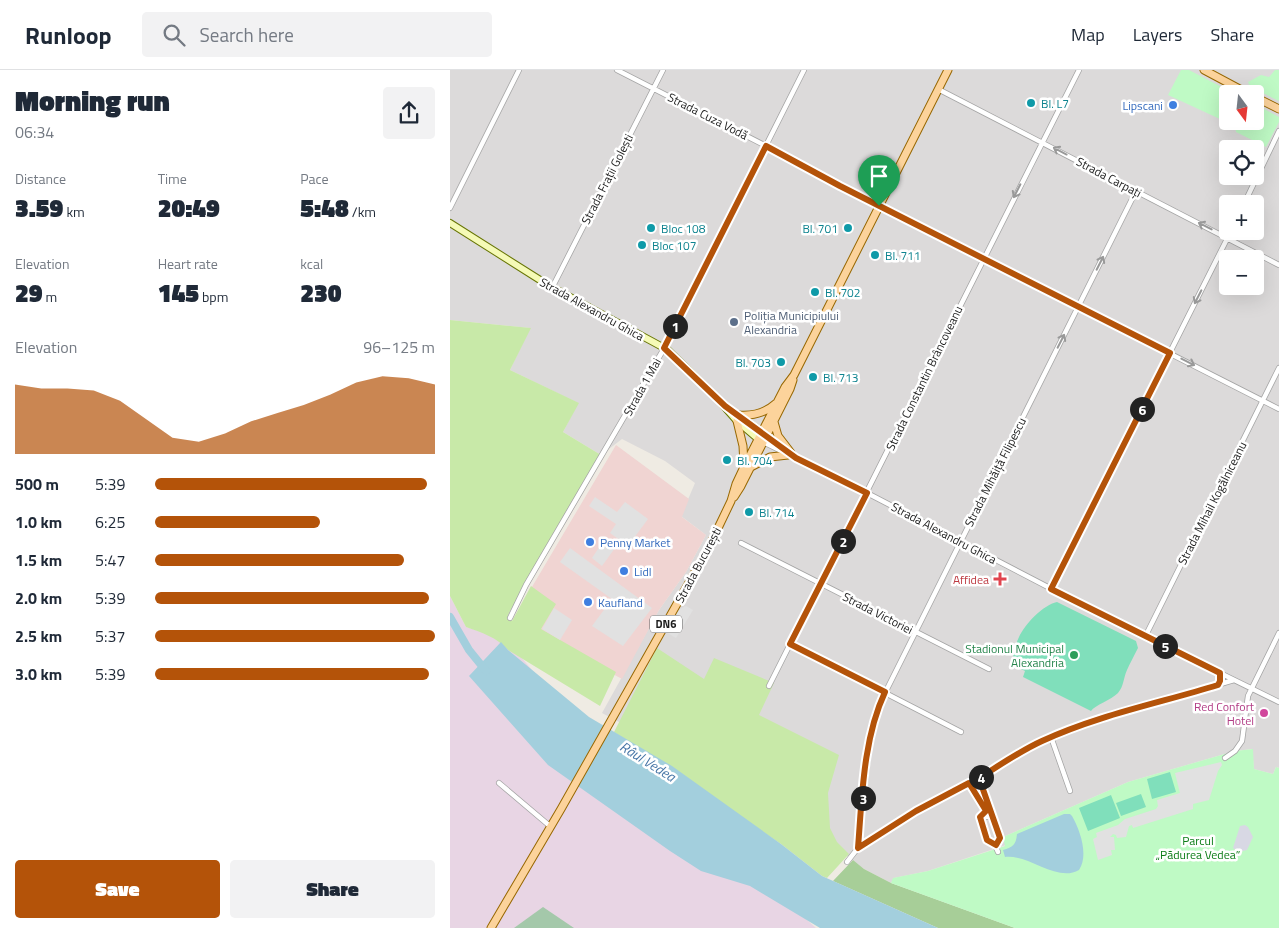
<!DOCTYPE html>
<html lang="en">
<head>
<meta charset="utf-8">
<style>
  :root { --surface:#fff; --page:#f2f2f3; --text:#1f2937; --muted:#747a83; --line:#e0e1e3; --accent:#b45309 }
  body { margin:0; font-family:"Titillium Web",sans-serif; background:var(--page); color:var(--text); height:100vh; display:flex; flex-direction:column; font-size:19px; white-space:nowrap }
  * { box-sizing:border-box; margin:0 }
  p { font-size:16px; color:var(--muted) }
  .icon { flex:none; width:28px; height:28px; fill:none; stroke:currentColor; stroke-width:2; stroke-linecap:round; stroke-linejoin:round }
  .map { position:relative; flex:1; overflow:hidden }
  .details { display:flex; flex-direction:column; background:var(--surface); width:450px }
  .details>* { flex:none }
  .needle { width:32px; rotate:165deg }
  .tools { position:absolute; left:769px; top:15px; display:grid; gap:10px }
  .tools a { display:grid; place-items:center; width:45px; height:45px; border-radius:5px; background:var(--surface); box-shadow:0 5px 20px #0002; font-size:25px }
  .pin { position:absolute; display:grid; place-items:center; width:42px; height:42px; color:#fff; margin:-51px -21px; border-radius:50% 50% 50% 0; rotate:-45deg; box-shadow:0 0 5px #0007 }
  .pin .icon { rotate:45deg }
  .km { position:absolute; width:25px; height:25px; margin:-12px; border-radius:50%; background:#222; color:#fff; font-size:14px; line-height:25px; text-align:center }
  .round { display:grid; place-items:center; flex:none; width:52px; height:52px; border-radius:5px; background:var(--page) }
  .overview { display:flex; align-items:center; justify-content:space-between; height:85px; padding:0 15px }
  h1 { font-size:28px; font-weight:800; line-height:38px }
  .metrics { display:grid; grid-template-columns:repeat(3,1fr); gap:8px; height:85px; padding:5px 15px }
  .metrics div { display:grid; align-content:center }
  .metrics b { font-size:25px; font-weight:800 }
  .metrics small { font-size:14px; font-weight:400 }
  .metrics p { font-size:14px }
  .chart { height:140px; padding:10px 15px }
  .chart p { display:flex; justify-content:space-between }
  .chart svg { width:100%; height:90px; margin-top:5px; fill:var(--accent); opacity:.7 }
  .action { display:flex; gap:10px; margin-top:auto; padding:10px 15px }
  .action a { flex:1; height:58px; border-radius:5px; background:var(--accent); color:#fff; font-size:20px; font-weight:800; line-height:58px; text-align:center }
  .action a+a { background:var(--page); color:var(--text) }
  ul { padding:0 15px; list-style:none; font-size:16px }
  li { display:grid; grid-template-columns:80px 60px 1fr; align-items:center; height:38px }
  li i { height:12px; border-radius:6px; background:var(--accent) }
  header { display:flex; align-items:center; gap:30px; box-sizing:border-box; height:70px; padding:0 25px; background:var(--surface); border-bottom:1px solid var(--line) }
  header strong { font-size:24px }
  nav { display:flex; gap:28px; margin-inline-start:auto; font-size:18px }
  .search { width:350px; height:45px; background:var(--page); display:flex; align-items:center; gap:12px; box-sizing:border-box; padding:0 18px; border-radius:5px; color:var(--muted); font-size:19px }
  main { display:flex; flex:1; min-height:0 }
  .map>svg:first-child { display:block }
  .residential { fill:#dcdada; fill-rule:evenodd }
  .commercial { fill:#f0d4d2 }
  .industrial { fill:#e8d5e4 }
  .grass { fill:#c8e9a8 }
  .forest { fill:#a7ce98 }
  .cemetery { fill:#a4c8aa }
  .park { fill:#bffac5 }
  .pitch { fill:#80dfbb }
  .parking { fill:#e1e1e1 }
  .plaza { fill:#d8d8e4 }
  .water { fill:#a3cfdd }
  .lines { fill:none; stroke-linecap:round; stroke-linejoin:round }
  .river { stroke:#a3cfdd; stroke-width:8 }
  .street-casing { stroke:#a4a4a4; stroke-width:6 }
  .secondary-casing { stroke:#677504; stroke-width:8 }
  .primary-casing { stroke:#976700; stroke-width:9 }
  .street { stroke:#fff; stroke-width:4.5 }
  .secondary { stroke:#f5fab6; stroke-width:6 }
  .primary { stroke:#fcd39b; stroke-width:7 }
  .oneway { stroke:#999 }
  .route-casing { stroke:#fff; stroke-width:10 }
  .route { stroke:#b45309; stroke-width:6 }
  .culture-dot { fill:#0f9aa8; stroke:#fff; stroke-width:2 }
  .shop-dot { fill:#3f7fe0; stroke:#fff; stroke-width:2 }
  .service-dot { fill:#5c6f8a; stroke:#fff; stroke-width:2 }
  .health-dot { fill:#e0444e; stroke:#fff; stroke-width:2 }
  .leisure-dot { fill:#2e9e5b; stroke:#fff; stroke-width:2 }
  .hotel-dot { fill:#d1479c; stroke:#fff; stroke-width:2 }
  .labels { text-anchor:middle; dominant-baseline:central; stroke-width:5; stroke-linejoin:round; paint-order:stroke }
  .shield { fill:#fff; stroke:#616161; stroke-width:1 }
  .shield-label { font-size:11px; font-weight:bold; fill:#1d1d1d }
  .culture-label { font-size:12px; fill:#0d838f; stroke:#fff; text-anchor:start }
  .shop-label { font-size:12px; fill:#366cbe; stroke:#fff; text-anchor:start }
  .street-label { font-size:12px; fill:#1d1d1d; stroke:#fff }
  .service-label { font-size:12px; fill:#4e5e75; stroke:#fff; text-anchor:start }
  .health-label { font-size:12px; fill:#be3a42; stroke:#fff; text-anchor:end }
  .leisure-label { font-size:12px; fill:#27864d; stroke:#fff; text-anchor:end }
  .hotel-label { font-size:12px; fill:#b23c85; stroke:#fff; text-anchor:end }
  .park-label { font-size:12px; fill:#0b7c16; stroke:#fff }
  .water-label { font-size:14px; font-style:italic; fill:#4675a6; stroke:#fff }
</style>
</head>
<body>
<header>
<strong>Runloop</strong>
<div class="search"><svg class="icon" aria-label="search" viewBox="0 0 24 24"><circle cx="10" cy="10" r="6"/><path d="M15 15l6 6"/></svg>Search here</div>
<nav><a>Map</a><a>Layers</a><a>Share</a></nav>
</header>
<main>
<section class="details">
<div class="overview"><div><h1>Morning run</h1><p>06:34</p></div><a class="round"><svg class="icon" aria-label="share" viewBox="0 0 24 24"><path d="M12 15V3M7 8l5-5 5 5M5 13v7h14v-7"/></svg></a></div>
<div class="metrics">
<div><p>Distance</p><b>3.59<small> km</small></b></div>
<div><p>Time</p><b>20:49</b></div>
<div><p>Pace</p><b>5:48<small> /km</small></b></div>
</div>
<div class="metrics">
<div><p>Elevation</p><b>29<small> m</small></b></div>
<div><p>Heart rate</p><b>145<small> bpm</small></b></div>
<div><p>kcal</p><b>230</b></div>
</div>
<div class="chart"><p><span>Elevation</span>96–125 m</p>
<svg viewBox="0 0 160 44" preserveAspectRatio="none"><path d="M0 44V10L10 12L20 12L30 13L40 18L50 27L60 36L70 38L80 34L90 28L100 24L110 20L120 15L130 9L140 6L150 7L160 10V44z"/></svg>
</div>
<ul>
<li><b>500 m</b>5:39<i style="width:97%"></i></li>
<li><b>1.0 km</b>6:25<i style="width:59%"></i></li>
<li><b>1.5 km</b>5:47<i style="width:89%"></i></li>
<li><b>2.0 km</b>5:39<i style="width:98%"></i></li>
<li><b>2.5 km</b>5:37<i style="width:100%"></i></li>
<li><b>3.0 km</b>5:39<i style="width:98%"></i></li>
</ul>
<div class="action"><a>Save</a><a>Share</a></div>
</section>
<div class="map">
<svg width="829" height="858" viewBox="0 0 829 858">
  <rect width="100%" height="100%" fill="#efebe3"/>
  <path class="residential" d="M0 0H829V698L826 697 823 704 804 699 802 679 785 681 678 712 553 767 556 775 478 801 444 808 441 813 414 799 348 747 152 643 209 540 236 502 256 465 231 446 245 413 215 391 172 369 151 385 113 362 128 333 60 300 80 258 0 250ZM778 24H805V51H778ZM778 79H805V106H778ZM778 134H805V161H778ZM778 189H805V216H778Z"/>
  <path class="commercial" d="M166 375 239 429 232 447 256 465 236 502 209 540 172 609 63 549Z"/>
  <path class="industrial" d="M0 526 16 557 39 564 62 576 96 617 366 858H0Z"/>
  <path class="grass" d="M0 250 81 258 60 300 129 333 113 362 151 385 101 467 58 545 62 551 81 516 106 534 91 559 166 602 150 636 58 580C46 567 33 563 16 557L0 526Z
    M207 578 254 609 264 588 324 613 309 645 389 685 378 723 380 758 387 772 399 784 377 808 372 806 331 774 164 662Z"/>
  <path class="forest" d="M403 790 414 799 441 813 565 858H488L383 811Z"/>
  <path class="cemetery" d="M93 837 124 858H64Z"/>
  <path class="park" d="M731 0H739L785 24H778V51H805V34L829 47V52L816 77 786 62 785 56 718 25Z
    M825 0H829V31L800 17 798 12 811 5 819 7Z
    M803 679 804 699 823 704 826 697 829 698V858H565L441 813 443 808 478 801 555 776 553 767 678 712 785 681Z"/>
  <path class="pitch" d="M607 532 686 571 688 578C684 586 680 593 677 600 673 609 674 616 668 623 661 630 645 635 641 641L573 607 575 601 561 594C564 585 565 575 569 567 575 554 593 535 607 532Z
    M720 702 726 722 702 729 697 709Z
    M691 724 696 737 671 746 666 733Z
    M661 725 670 748 638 761 629 738Z"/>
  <path class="parking" d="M145 427 167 442 175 432 198 449 178 476 160 463 166 454 139 436Z
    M154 470 165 478 152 496 142 488Z
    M120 478 202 538 173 576 142 556 162 529 110 492Z
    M236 536 243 540 226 568 216 562 228 540Z
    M104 538 122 550 110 570 92 559Z
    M771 692 772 695 768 701 759 730 743 734V739L683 758 682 755 679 756 676 767 667 768 666 765 663 764 660 767H664L665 780H661L662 785 648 790 643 769 647 767 646 763 668 755 675 749 706 739 708 736 707 730 730 723 725 703Z"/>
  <path class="plaza" d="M795 755 798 757 803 767 797 780 788 782 783 778 790 756Z"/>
  <path class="water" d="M51 572 58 580 139 647 222 696 331 774 372 806 488 858H370L300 816 251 801 220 781 98 695 19 606Z
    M614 744H620L622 746C630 760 639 785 629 800 607 813 579 784 555 787L553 780C563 777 566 775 567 764Z"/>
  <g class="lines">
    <path class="river" d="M0 547 19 580 36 601"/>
    <defs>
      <path id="street" d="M167 0 316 76 390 116 829 339
        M488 19 829 195
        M794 134 829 61
        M0 138 69 0
        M102 218 213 0
        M316 365 336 379
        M311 371 417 423 644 541 829 632
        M291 473 539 599
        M601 519 781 161
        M60 548 76 515 212 282 354 0
        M695 567 829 298
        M340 574 511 662
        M319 616 629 0
        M601 667 620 721
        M775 688 785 681 792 671 798 626 829 563
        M529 708 549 765 550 769 545 775 548 782
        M49 713 101 757
        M519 713 536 741
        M533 744a3 3 0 1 1 6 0a3 3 0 1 1-6 0Z
        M532 745 530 749 537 770 545 775
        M408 778 420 667 430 633 686 121
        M397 792 408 778 431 762 475 736 523 711 583 675 647 650 784 610"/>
      <path id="secondary" d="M0 153 98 215 218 280 265 326 287 351 308 369
        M287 344 312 362"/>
      <path id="primary" d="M754 0 799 24
        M805 27 829 39
        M289 345C302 346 315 343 325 334
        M287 351 293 376 294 395
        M324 352 328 366 341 383
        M301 397 320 387 338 385
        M284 427 291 416 340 319 343 310
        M41 858 111 739 258 479 281 431 286 414 294 397 335 317 344 305 498 0"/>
    </defs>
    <use href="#street" class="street-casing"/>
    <use href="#secondary" class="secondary-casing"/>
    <use href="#primary" class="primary-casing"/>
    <use href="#street" class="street"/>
    <use href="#secondary" class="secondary"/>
    <use href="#primary" class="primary"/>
  </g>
  <defs><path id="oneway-shaft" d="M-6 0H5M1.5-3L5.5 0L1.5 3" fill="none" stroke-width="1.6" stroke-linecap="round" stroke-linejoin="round" transform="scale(1.25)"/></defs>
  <g class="oneway">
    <use href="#oneway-shaft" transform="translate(610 81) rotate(-152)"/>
    <use href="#oneway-shaft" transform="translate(567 121) rotate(117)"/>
    <use href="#oneway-shaft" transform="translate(755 156) rotate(-153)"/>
    <use href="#oneway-shaft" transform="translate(650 193) rotate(-63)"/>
    <use href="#oneway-shaft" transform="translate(748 227) rotate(117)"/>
    <use href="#oneway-shaft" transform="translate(611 271) rotate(-63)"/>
    <use href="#oneway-shaft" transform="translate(738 292) rotate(27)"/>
  </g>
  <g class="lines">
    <defs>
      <path id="route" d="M316 76 390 116 720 283 601 519 770 603V611L768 615C710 633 648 645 592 671 570 681 550 695 529 708L549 765 550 768 546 775 537 770 530 747 536 741 535 739 519 713 466 741 408 778C412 728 413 669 435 622L340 574 417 423 346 388 275 336 214 278Z"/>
    </defs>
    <use href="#route" class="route-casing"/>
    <use href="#route" class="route"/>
  </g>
  <g class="culture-dot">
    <circle cx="581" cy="33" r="5"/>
    <circle cx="201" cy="158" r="5"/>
    <circle cx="398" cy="158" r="5"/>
    <circle cx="192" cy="175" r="5"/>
    <circle cx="425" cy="185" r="5"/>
    <circle cx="365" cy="222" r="5"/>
    <circle cx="331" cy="292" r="5"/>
    <circle cx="363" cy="307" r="5"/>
    <circle cx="277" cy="390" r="5"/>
    <circle cx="299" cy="442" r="5"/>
  </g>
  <g class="shop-dot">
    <circle cx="723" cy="35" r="5"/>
    <circle cx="140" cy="472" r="5"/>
    <circle cx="174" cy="501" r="5"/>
    <circle cx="138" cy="532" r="5"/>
  </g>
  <circle class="service-dot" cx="284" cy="252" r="5"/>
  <path class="health-dot" d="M547.5 501.5h5v5h5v5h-5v5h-5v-5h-5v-5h5z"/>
  <circle class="leisure-dot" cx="624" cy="585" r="5"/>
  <circle class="hotel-dot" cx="814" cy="643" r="5"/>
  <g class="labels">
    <rect class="shield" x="200" y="545.5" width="32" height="17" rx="4"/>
    <g class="shield-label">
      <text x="216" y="554">DN6</text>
    </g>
    <g class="culture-label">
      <text x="591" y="33">Bl. L7</text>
      <text x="211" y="158">Bloc 108</text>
      <text x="388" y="158" text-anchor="end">Bl. 701</text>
      <text x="202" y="175">Bloc 107</text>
      <text x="435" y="185">Bl. 711</text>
      <text x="375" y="222">Bl. 702</text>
      <text x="321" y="292" text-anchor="end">Bl. 703</text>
      <text x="373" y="307">Bl. 713</text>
      <text x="287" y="390">Bl. 704</text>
      <text x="309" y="442">Bl. 714</text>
    </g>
    <g class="shop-label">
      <text x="713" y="35" text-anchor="end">Lipscani</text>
      <text x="150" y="472">Penny Market</text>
      <text x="184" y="501">Lidl</text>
      <text x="148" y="532">Kaufland</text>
    </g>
    <g class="street-label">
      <text transform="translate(258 46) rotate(27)">Strada Cuza Vodă</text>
      <text transform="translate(659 107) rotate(28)">Strada Carpați</text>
      <text transform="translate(157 109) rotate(-63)">Strada Frații Golești</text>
      <text transform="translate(142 239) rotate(29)">Strada Alexandru Ghica</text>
      <text transform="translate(474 308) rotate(-64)">Strada Constantin Brâncoveanu</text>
      <text transform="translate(192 317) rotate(-61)">Strada 1 Mai</text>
      <text transform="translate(545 402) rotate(-63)">Strada Mihăiță Filipescu</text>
      <text transform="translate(762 433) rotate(-63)">Strada Mihail Kogălniceanu</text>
      <text transform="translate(494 463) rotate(28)">Strada Alexandru Ghica</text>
      <text transform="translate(248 495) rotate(-62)">Strada București</text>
      <text transform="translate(428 543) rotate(27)">Strada Victoriei</text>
    </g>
    <g class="service-label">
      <text x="294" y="245">Poliția Municipiului<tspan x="294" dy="14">Alexandria</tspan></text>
    </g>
    <g class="health-label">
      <text x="539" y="509">Affidea</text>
    </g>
    <g class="leisure-label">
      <text x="614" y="578">Stadionul Municipal<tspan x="614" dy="14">Alexandria</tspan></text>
    </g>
    <g class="hotel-label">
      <text x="804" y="636">Red Confort<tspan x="804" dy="14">Hotel</tspan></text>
    </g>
    <g class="park-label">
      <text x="748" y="770">Parcul<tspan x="748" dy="14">„Pădurea Vedea”</tspan></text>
    </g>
    <g class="water-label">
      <text transform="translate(198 691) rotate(32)">Râul Vedea</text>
    </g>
  </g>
</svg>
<div class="tools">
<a><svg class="needle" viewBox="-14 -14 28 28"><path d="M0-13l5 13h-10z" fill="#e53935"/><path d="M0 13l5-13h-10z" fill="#747a83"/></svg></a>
<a><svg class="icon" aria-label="locate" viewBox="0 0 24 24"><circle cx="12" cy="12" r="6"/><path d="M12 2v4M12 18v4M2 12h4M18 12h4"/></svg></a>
<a>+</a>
<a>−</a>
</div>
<div class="pin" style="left:429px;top:136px;background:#1e9e55"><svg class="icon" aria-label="arrive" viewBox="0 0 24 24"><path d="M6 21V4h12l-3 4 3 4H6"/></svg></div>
<b class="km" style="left:225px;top:256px">1</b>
<b class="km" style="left:393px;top:471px">2</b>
<b class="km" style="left:413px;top:728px">3</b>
<b class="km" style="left:531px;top:707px">4</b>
<b class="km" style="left:715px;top:576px">5</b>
<b class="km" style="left:692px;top:339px">6</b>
</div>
</main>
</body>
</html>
